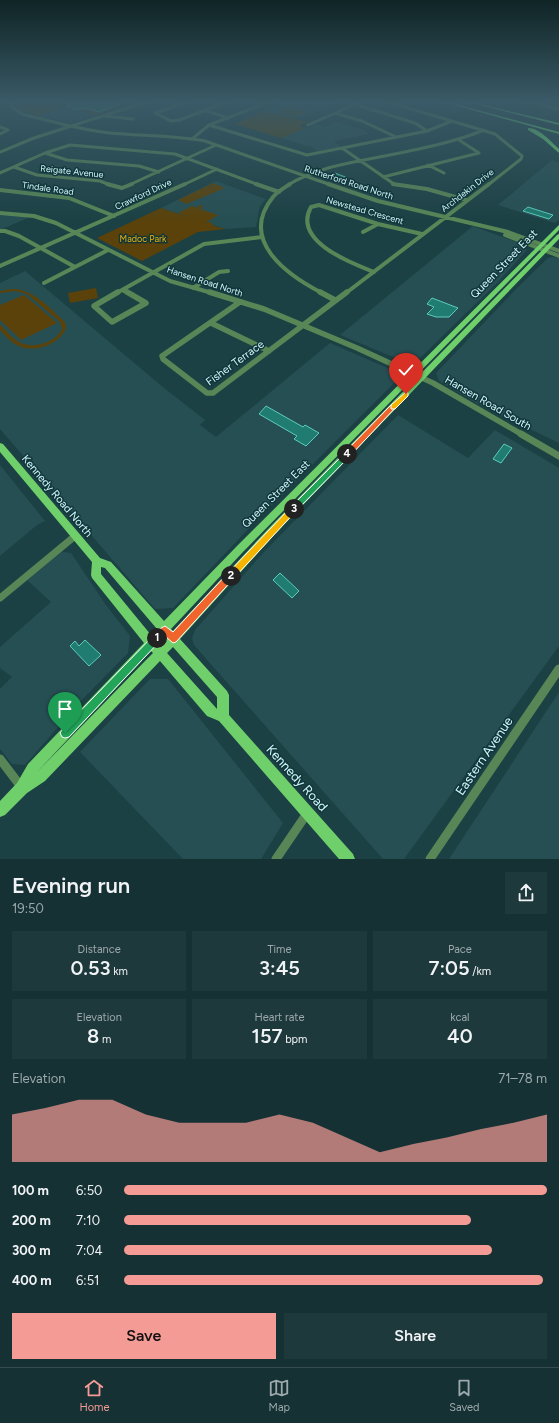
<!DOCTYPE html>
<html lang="en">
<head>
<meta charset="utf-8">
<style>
  :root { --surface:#153133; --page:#1e393b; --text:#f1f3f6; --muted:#9da9ac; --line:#344c4e; --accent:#f59b96 }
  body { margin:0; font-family:Figtree,sans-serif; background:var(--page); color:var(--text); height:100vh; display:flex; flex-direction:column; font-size:15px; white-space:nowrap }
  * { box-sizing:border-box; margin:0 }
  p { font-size:13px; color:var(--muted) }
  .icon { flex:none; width:22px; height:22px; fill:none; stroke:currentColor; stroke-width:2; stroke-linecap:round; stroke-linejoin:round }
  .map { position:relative; height:859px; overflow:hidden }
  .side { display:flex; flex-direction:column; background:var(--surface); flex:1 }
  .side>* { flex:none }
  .pin { position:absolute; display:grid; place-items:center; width:34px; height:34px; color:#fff; margin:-41px -17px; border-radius:50% 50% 50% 0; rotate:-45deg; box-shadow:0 0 4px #0007 }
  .pin .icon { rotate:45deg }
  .km { position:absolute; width:20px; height:20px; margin:-10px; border-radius:50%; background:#222; color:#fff; font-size:11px; line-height:20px; text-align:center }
  .round { display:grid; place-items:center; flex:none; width:42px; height:42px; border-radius:0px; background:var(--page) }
  .headline { display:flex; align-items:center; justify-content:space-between; height:68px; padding:0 12px }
  h1 { font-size:22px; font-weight:600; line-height:30px }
  .metrics { display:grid; grid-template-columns:repeat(3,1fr); gap:6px; height:68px; padding:4px 12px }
  .metrics div { display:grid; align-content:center; border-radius:0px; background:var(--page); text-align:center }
  .metrics b { font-size:20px; font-weight:600 }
  .metrics small { font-size:11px; font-weight:400 }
  .metrics p { font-size:11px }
  .chart { height:112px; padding:8px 12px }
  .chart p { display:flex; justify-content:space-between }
  .chart svg { width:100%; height:72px; margin-top:4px; fill:var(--accent); opacity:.7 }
  .cta { display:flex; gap:8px; margin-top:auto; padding:8px 12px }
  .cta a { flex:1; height:46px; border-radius:0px; background:var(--accent); color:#111; font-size:16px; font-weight:600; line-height:46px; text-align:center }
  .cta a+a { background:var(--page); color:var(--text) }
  ul { padding:0 12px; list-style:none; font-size:13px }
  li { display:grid; grid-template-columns:64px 48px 1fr; align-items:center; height:30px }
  li i { height:10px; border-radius:5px; background:var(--accent) }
  .tab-bar { display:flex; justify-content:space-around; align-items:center; height:56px; border-top:1px solid var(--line); background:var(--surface); font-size:11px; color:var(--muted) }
  .tab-bar a { display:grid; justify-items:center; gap:2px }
  .tab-bar .selected { color:var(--accent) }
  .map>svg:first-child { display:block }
  .built { fill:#264f53 }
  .green { fill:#5a420a }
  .building { fill:#207b70; stroke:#5cccbd }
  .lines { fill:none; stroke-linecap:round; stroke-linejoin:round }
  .minor-far4 { stroke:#588656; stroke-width:3 }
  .minor-far3 { stroke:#588656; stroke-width:4 }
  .minor-far2 { stroke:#588656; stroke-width:5.5 }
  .minor-far1 { stroke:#588656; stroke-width:7 }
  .minor { stroke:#588656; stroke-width:9 }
  .major { fill:#6ecf6b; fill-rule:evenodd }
  .highway { fill:#74eb72; fill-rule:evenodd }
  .split-1 { fill:#22a559; stroke:#fff }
  .split-2 { fill:#f0652b; stroke:#fff }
  .split-3 { fill:#f5b400; stroke:#fff }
  .split-4 { fill:#22a559; stroke:#fff }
  .split-5 { fill:#f0652b; stroke:#fff }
  .split-6 { fill:#f5b400; stroke:#fff }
  .labels { text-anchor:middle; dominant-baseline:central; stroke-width:3; stroke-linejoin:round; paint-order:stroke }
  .far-street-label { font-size:9px; fill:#d0f9fd; stroke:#11363a }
  .far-park-label { font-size:9px; fill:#f0b308; stroke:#11363a }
  .street-label { font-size:11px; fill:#d0f9fd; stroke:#11363a }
  .near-street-label { font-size:13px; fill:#d0f9fd; stroke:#11363a }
</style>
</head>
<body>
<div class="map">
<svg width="559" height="859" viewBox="0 0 559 859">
  <rect width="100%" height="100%" fill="#1c4144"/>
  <path class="built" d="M274 101H341L298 119 264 111 282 104Z
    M67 105 95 115 71 123 38 116Z
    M336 122 364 130 369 134 334 141 341 147 317 151 311 146H307L282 138 305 128 313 127 315 124 326 127Z
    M552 160 559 163V220L555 223 498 205Z
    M216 181 266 199 260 206 256 227 225 229 161 208Z
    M0 214 30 217 0 230Z
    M473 226 524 245 527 250 498 282 415 363H408L340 335Z
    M552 257 559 258V443L478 404 439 381 436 373 518 287 548 258Z
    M25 271 164 388 205 420 200 425 216 437 330 343 399 373 401 376 258 519 173 608 155 609 0 429V283Z
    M398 415 468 458 495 430 559 468V646L404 859H383L194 645 192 638 195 630 264 552Z
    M0 465 45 521 37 525 0 556Z
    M63 552 71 553 106 605 130 636 128 653 80 702 25 765 12 764 0 749V689L12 677 0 668V647L51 602 27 580 60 553Z
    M150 679H168L283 823 261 859H183L80 752Z
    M559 692V859H449Z"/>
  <path class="green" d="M16 101H140L95 115 67 105 38 116 21 111 17 106Z
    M289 107 308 112 295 117 281 113 283 111 281 110Z
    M264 111 309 122 301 124 300 126 305 128 282 138 235 124Z
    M213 183 225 188 186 204 178 200Z
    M202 205 203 207 200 209 218 215 205 223 211 222 214 226 225 229 198 232 142 261 97 238 161 208 188 217 178 213 192 206 199 208 198 206Z
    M96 288 98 298 70 303 68 293Z
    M11 289C33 288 49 308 65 322L66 328C59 345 33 354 17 345 10 342 5 335 0 330V324C6 330 13 340 21 343 35 349 56 342 62 329L60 322 27 294 15 291 0 293V291Z
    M24 295 57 323 21 340 0 320V305Z"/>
  <path class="building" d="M79 100H110L120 104H117L119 105 99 112 89 109 82 108 77 110 67 106 70 105 68 104Z
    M335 173 348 178 342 181H335L326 178Z
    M528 207 553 215 549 219 523 211Z
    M432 298 458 308 449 317H436L427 314 434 307 427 304Z
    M266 406 303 427 305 425 319 433 306 446 294 439 297 436 259 414Z
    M504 444 512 448 501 463 493 459Z
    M280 573 299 591 292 598 273 580Z
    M85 640 101 655 89 666 70 646 75 641 79 646Z"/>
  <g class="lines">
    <path class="minor-far4" d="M11 101 13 108 22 114C51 121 80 130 110 133 141 136 174 135 205 141L331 185
      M190 101 155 113 171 121 179 120 230 101
      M385 101 495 134 522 156 521 159 488 185
      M523 101 559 109
      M354 104 415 123 427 131
      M204 110 228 118
      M335 113 362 121 396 137
      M105 116 133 119
      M209 125 307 155 427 131 452 121
      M308 125 362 101
      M0 127 8 130 0 134
      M192 139 209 125 271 101
      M342 148 394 184 398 185
      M0 152 34 138 149 101
      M45 153 67 160 139 166 159 172
      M428 165 444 173
      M14 167 37 175 100 181 110 185
      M0 173 45 153 70 145 175 154 259 185
      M383 177 479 153 459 140
      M129 185 216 145
      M183 185 217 169
      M288 185C312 170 342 164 369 159 408 151 447 145 484 130"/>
    <path class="minor-far3" d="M107 184 122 188 132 184
      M256 184 279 192
      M290 184C284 188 277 192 273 197 238 240 287 275 322 293
      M328 184 378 201 508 232 559 251
      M393 184 427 189 466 200
      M0 190 69 198 114 216
      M0 213 34 216 56 223 170 281 212 293
      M0 231H5L19 236 75 267
      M363 232 378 224
      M505 235 559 256
      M0 266 185 184
      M374 272C351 263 292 241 311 207L319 205 378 224 422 234
      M44 283 108 250
      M193 288 219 272 228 271
      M122 290 128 293
      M122 290 204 244 262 237
      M116 293 122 290
      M346 293 489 184"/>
    <path class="minor-far2" d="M118 292 94 306 112 322 146 303 127 292
      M209 292 264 309 357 348 433 383 523 435
      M320 292 335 300
      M240 302 162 356 163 359 207 393H213L347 292
      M211 323 269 351"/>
    <path class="minor-far1" d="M521 434 559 456
      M0 598 75 536"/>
    <path class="minor" d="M0 759 22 788
      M276 859 308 812
      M430 859 559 669"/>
    <path class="major" d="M559 225V230L242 553 171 629 173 631 269 528 557 235 559 234V239L275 534 180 639 227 691 229 695V715L353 854 355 859H339L219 721 207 716 160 661 45 781 27 793 5 815 0 817V801L17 783 28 764 144 643 92 578 91 575 92 562 0 452V443L3 444 100 558 111 562 164 621 236 547ZM101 567 105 568 157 629 151 635 101 574ZM164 636 166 639 160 645 158 643ZM173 647 217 697V709L167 653ZM151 651 153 653 146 660 36 773Z"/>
    <path class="highway" d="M440 101H445L559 132V134Z
      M463 101H468L559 123V125Z
      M528 128C540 128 551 142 559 149V153L543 139 528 130Z"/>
  </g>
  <linearGradient id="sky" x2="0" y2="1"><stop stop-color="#0f2425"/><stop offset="0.46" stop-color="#3a5a67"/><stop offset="1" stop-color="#3a5a67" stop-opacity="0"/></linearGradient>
  <rect width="559" height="221" fill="url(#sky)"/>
  <path class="split-1" d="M157 633 160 635 162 638 160 641 69 737 65 738 62 737 60 733 62 730 154 635Z"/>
  <path class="split-2" d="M231 572 235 576 234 578 176 642 173 643 165 636 157 642 154 641 153 638C155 633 160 628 165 626L173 632 228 573Z"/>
  <path class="split-3" d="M294 506 297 509 296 511 234 578H228V573L291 507Z"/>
  <path class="split-4" d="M347 451 351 454 350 456 296 511H291V507Z"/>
  <path class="split-5" d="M391 405H393L396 407 350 456H345V452Z"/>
  <path class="split-6" d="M406 392 408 393V396L395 409H391V405Z"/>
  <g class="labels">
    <g class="far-street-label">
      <text transform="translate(72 171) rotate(6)">Reigate Avenue</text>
      <text transform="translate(349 182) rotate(18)">Rutherford Road North</text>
      <text transform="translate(48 188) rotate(8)">Tindale Road</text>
      <text transform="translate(467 190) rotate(-38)">Archdekin Drive</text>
      <text transform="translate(143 194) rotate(-25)">Crawford Drive</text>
      <text transform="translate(365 210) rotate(16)">Newstead Crescent</text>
      <text transform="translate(205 281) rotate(18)">Hansen Road North</text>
    </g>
    <g class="far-park-label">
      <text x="143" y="238">Madoc Park</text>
    </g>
    <g class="street-label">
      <text transform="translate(504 264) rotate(-46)">Queen Street East</text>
      <text transform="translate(235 363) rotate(-36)">Fisher Terrace</text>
      <text transform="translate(488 403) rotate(30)">Hansen Road South</text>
      <text transform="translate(276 494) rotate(-45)">Queen Street East</text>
      <text transform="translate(57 496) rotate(50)">Kennedy Road North</text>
    </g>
    <g class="near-street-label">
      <text transform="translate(484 756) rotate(-56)">Eastern Avenue</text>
      <text transform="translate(297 778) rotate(48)">Kennedy Road</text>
    </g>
  </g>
</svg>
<div class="pin" style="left:65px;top:733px;background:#1e9e55"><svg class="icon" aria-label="arrive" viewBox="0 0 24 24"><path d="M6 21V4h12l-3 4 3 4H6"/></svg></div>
<div class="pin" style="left:406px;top:394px;background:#d93025"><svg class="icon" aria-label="check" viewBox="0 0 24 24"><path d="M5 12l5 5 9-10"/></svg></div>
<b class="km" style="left:157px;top:638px">1</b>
<b class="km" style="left:231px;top:576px">2</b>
<b class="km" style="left:294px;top:509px">3</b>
<b class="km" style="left:347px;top:454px">4</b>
</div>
<section class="side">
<div class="headline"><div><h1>Evening run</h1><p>19:50</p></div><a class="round"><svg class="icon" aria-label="share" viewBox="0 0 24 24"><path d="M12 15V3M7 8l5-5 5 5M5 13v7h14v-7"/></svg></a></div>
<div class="metrics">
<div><p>Distance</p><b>0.53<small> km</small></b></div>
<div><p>Time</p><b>3:45</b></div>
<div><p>Pace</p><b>7:05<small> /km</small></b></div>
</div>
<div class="metrics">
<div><p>Elevation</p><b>8<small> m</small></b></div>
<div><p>Heart rate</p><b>157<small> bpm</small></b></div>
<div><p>kcal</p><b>40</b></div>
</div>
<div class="chart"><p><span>Elevation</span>71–78 m</p>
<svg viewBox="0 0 160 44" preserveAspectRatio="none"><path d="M0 44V15L10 11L20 6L30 6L40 15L50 20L60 20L70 20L80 15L90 20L100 29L110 38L120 33L130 29L140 24L150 20L160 15V44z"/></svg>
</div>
<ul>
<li><b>100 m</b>6:50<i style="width:100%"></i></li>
<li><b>200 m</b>7:10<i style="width:82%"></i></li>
<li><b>300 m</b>7:04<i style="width:87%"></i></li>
<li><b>400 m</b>6:51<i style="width:99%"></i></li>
</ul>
<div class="cta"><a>Save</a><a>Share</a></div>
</section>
<nav class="tab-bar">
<a class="selected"><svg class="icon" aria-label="home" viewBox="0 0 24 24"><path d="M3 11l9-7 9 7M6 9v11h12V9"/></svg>Home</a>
<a><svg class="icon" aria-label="map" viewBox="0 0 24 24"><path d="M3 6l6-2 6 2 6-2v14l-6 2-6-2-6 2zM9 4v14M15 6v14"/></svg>Map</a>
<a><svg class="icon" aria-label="saved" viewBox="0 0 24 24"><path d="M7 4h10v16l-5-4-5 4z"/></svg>Saved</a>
</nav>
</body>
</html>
